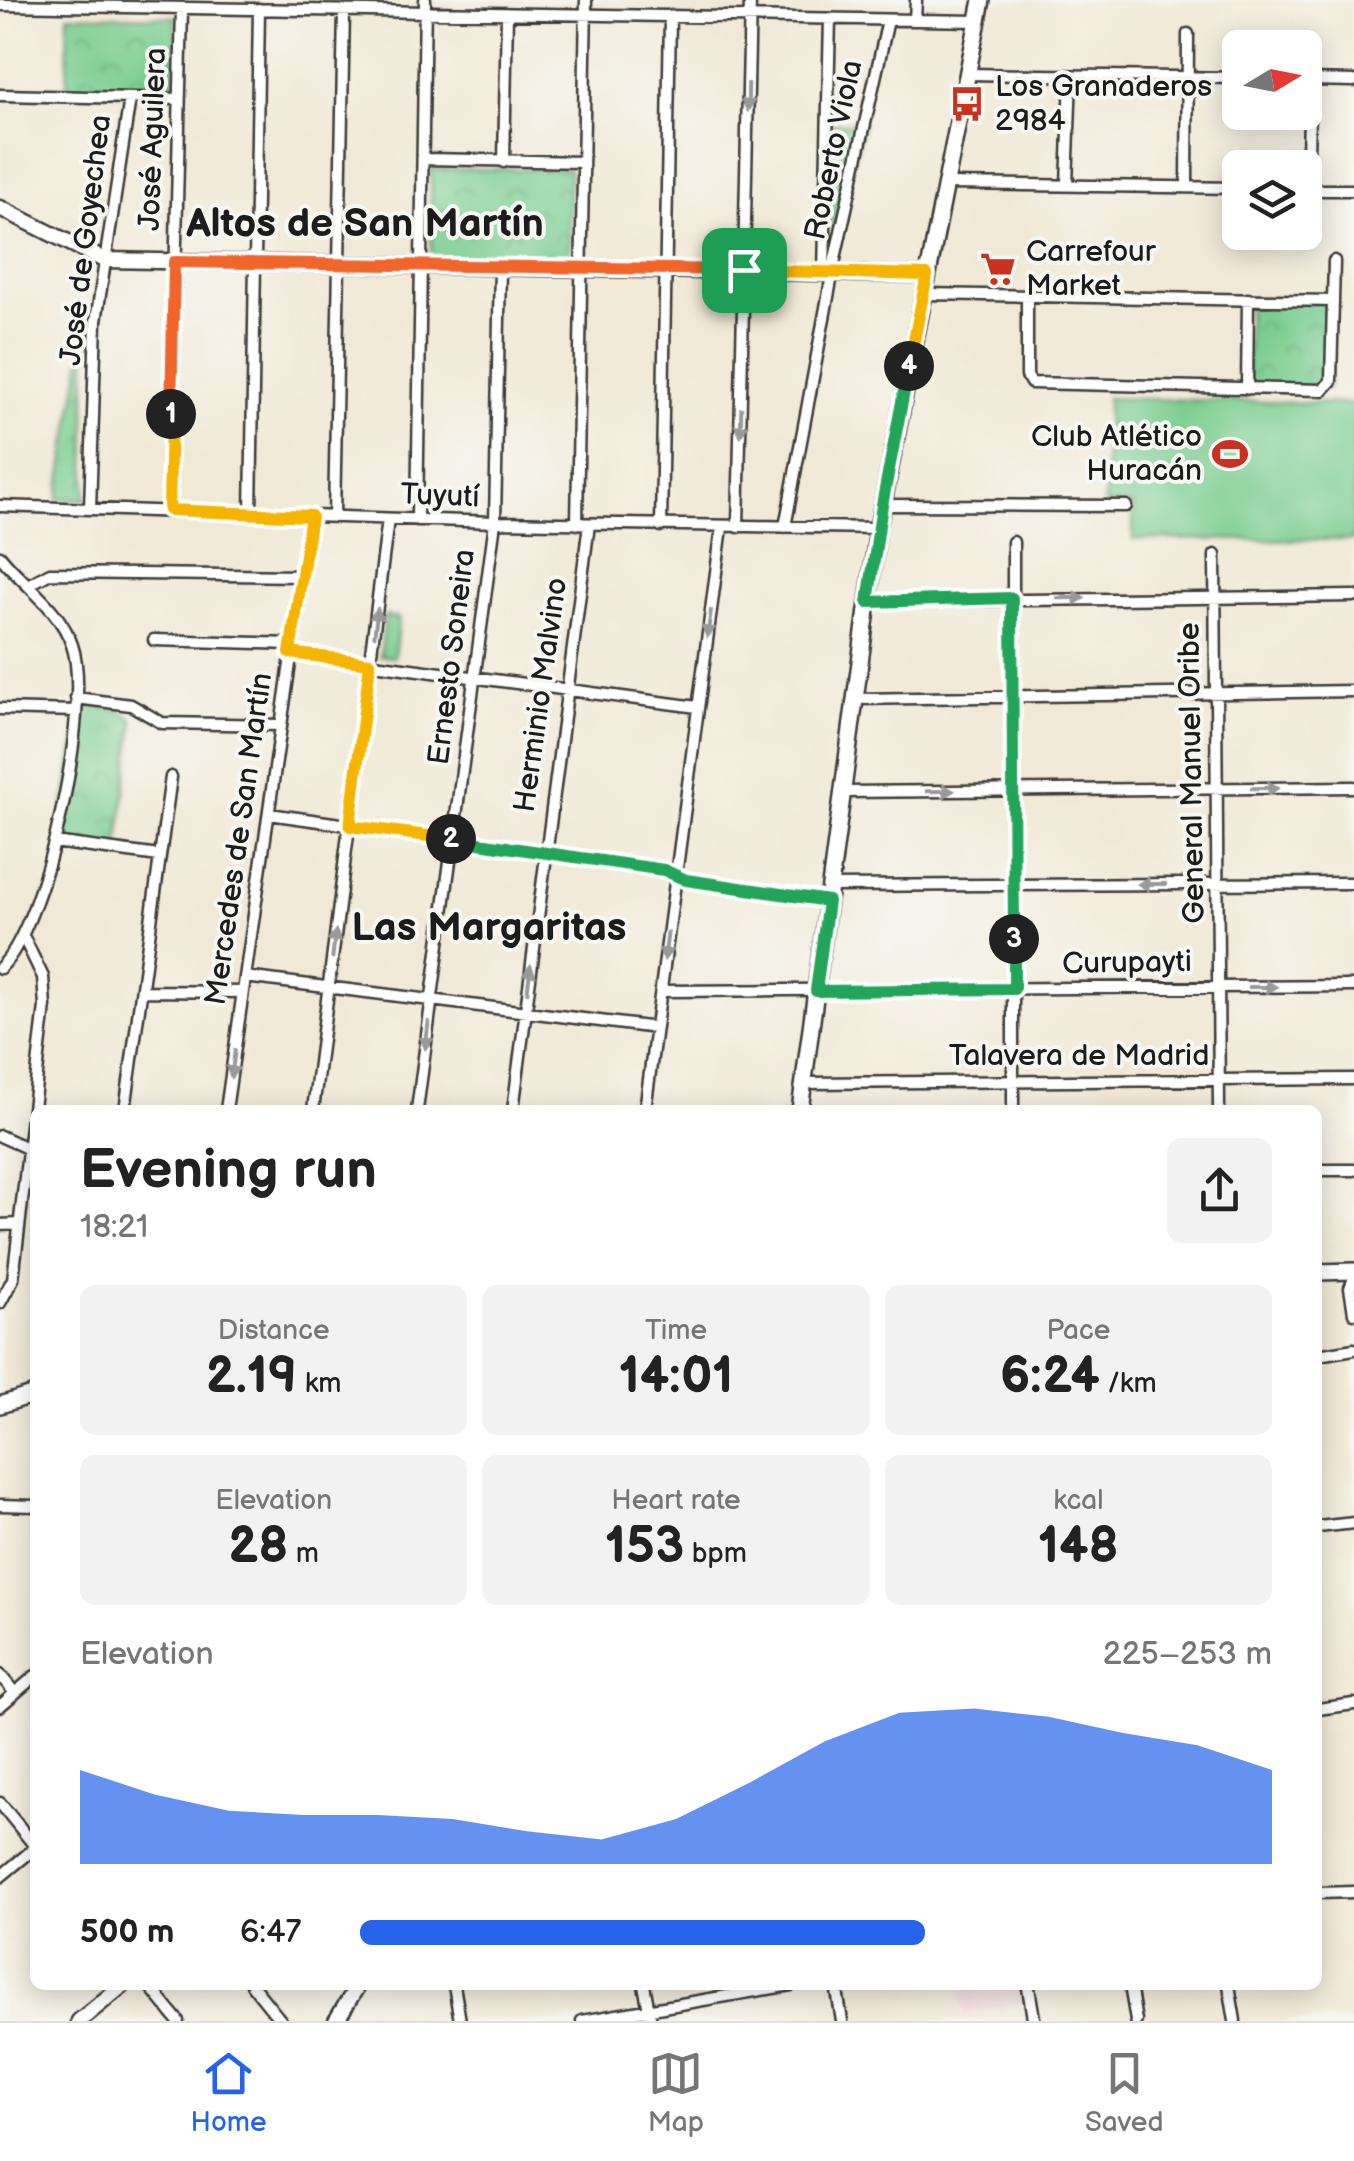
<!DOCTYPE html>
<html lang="en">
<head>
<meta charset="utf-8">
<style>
  :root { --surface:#fff; --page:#f2f2f2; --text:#222; --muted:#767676; --line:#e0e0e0; --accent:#2563eb }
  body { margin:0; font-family:"Balsamiq Sans",sans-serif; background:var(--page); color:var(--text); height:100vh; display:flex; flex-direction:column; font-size:38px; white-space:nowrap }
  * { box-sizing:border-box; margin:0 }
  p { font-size:32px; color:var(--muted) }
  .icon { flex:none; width:55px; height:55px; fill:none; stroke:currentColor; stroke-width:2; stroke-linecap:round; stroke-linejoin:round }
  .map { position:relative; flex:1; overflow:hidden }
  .sheet { position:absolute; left:30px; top:1105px; width:1292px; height:885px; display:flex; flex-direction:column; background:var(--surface); border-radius:15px; box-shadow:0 5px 25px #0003 }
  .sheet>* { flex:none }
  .needle { width:65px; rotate:80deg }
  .controls { position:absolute; left:1222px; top:30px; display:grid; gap:20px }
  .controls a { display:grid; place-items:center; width:100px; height:100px; border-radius:15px; background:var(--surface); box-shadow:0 5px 25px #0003; font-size:50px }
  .pin { position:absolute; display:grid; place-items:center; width:85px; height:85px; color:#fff; margin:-42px; border-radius:20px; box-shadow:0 5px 15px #0006 }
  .km { position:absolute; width:50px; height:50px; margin:-25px; border-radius:50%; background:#222; color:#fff; font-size:28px; line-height:50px; text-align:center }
  .round { display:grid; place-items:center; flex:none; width:105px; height:105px; border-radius:15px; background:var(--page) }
  .head { display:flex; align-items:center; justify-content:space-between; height:170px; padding:0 50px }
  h1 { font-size:55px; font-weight:800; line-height:75px }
  .stats { display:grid; grid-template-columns:repeat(3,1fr); gap:15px; height:170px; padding:10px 50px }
  .stats div { display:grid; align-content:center; border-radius:15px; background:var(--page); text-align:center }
  .stats b { font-size:50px; font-weight:800 }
  .stats small { font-size:28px; font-weight:400 }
  .stats p { font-size:28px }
  .chart { height:280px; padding:20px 50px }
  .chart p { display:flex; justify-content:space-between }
  .chart svg { width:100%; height:180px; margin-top:10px; fill:var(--accent); opacity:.7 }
  ul { padding:0 50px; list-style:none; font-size:32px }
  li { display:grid; grid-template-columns:160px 120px 1fr; align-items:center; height:75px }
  li i { height:25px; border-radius:12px; background:var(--accent) }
  .dock { display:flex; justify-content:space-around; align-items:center; height:140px; border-top:2px solid var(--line); background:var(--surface); font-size:28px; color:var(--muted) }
  .dock a { display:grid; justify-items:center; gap:5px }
  .dock .active { color:var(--accent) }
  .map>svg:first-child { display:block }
  .built { fill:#f5cfda }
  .park { fill:url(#park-crowns); stroke:#4c7556; stroke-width:2.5 }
  .pitch { fill:#7cce90; stroke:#4c7556; stroke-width:2.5 }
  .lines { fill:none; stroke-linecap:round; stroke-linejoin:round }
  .minor-casing { stroke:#3c3b38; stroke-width:15 }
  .tertiary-casing { stroke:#3c3b38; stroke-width:16 }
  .secondary-casing { stroke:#3c3b38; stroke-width:19 }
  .primary-casing { stroke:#3c3b38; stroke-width:20 }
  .minor { stroke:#fff; stroke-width:10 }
  .tertiary { stroke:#fff; stroke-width:11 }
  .secondary { stroke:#fff; stroke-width:14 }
  .primary { stroke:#fff; stroke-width:15 }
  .oneway { fill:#999 }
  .split-1-casing { stroke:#fff; stroke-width:20 }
  .split-2-casing { stroke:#fff; stroke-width:20 }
  .split-3-casing { stroke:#fff; stroke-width:20 }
  .split-4-casing { stroke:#fff; stroke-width:20 }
  .split-5-casing { stroke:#fff; stroke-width:20 }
  .split-1 { stroke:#f0652b; stroke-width:12 }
  .split-2 { stroke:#f5b400; stroke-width:12 }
  .split-3 { stroke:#22a559; stroke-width:12 }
  .split-4 { stroke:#22a559; stroke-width:12 }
  .split-5 { stroke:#f5b400; stroke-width:12 }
  .labels { text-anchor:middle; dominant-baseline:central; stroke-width:8; stroke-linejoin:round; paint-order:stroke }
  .poi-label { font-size:30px; fill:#1c1c1c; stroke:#f6f6f2; text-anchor:start }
  .street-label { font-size:30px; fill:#1c1c1c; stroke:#f6f6f2 }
  .district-label { font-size:40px; font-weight:bold; fill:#1c1c1c; stroke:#f6f6f2 }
</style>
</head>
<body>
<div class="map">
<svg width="1354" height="2021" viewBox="0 0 1354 2021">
  <defs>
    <pattern id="park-crowns" width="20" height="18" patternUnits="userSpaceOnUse" patternTransform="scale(2.5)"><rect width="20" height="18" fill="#7cce90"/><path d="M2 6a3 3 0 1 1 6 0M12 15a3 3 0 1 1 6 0" fill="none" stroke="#6bb07c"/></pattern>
  </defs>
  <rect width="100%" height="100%" fill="#f6f6f2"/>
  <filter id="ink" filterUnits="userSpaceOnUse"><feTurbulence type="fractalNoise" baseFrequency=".01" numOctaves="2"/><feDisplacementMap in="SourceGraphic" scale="20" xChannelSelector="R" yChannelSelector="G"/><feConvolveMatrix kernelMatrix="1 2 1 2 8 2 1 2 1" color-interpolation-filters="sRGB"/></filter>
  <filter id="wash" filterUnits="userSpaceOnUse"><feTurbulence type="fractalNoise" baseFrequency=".0048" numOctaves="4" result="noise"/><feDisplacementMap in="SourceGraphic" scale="40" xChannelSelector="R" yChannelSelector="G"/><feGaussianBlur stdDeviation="2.25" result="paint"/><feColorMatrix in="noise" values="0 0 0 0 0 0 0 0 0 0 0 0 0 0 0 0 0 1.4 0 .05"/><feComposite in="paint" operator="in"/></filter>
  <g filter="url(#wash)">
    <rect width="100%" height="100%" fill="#f1e9d5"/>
    <path class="built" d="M959 1985H1020L1022 2003 964 2013Z"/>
    <path class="park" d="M68 15 176 17 174 94 67 91Z
      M832 123H864L835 224 831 225Z
      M431 169H569V264H431Z
      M1248 299 1333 300 1328 387 1247 389Z
      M86 333V500L58 499Z
      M385 616 399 618 394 657 380 656Z
      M82 705C99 706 122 706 134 721L118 850 58 841Z"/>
    <path class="pitch" d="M1107 398 1354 404V540L1133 539V505L1105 504Z"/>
  </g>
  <g filter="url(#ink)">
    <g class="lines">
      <defs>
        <path id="minor" d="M0 5 978 21
          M915 20 916 0
          M968 74 1240 78
          M1306 80 1354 81
          M0 95 179 99
          M425 159 583 162
          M504 162 507 14
          M947 184 1240 188
          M1067 185 1071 76
          M1187 186 1188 34
          M1305 190H1354
          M1307 190 1310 80
          M824 272 830 19
          M924 294 1333 301
          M1027 295V376L1031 383 1323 390 1331 381 1334 261
          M1247 389 1248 299
          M882 505 1126 506
          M0 506 495 522 878 528
          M90 509 96 321 130 98
          M169 511 182 10
          M251 514 259 9
          M334 517 344 11
          M417 520 425 0
          M577 524 586 0
          M661 526 670 17
          M738 527 750 0
          M785 527 836 254 888 20
          M1013 542V1110
          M1215 555 1219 1110
          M0 556C24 586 59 607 72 645 93 704 46 926 0 968
          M28 585 50 573 301 576
          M869 602 1354 596
          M154 640 292 644
          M291 653 697 707
          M76 698 131 705 162 723 280 725
          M855 699 1354 691
          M0 709 76 711
          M843 792 1354 787
          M269 814 664 869 686 880 828 901
          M54 842 159 856
          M830 886 1354 883
          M245 977 656 1028
          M144 991 243 992
          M661 991 1354 986
          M804 1083 1354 1079
          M125 1110 171 777
          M226 1110 311 517
          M313 1110 388 519
          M417 1110 495 522 500 267
          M513 1110 589 524
          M645 1110 722 527
          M0 1136 29 1149
          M1318 1170H1354
          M0 1225 19 1224
          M1354 1278 1350 1288 1354 1313
          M0 1303 13 1279 45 1006 43 977 24 938
          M1318 1355 1354 1349
          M0 1505 35 1506
          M1318 1527 1354 1523
          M0 1675 15 1693
          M0 1706 35 1676
          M1318 1709 1354 1704
          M0 1803 35 1846
          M0 1877 35 1848
          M1318 1893 1354 1892
          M149 1985 178 2021
          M252 1985 281 2021
          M454 1985 460 2021
          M644 1985 651 2021
          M836 1985 842 2021
          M1130 1985 1136 2021
          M1229 1985 1235 2021
          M582 2021 791 1985"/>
        <path id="tertiary" d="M1028 1985 1034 2021"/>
        <path id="secondary" d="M0 208 104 260 927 275
          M79 2021 123 1985
          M336 2021 358 1985"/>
        <path id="primary" d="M800 1110 878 528 982 0
          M1318 1272 1354 1271
          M0 1405 35 1394"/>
      </defs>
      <use href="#minor" class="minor-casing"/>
      <use href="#tertiary" class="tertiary-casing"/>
      <use href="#secondary" class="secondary-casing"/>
      <use href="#primary" class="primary-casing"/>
      <use href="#minor" class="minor"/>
      <use href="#tertiary" class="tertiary"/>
      <use href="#secondary" class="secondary"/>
      <use href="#primary" class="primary"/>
    </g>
    <defs><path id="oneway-solid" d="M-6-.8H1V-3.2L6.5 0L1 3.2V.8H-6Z" transform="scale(2.5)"/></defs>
    <g class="oneway">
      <use href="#oneway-solid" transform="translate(748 97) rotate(91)"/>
      <use href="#oneway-solid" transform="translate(741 422) rotate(91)"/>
      <use href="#oneway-solid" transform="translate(1071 598) rotate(-1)"/>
      <use href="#oneway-solid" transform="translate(376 622) rotate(-83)"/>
      <use href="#oneway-solid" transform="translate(709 624) rotate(98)"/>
      <use href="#oneway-solid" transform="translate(1265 788) rotate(-1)"/>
      <use href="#oneway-solid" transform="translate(940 791) rotate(-1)"/>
      <use href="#oneway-solid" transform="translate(1152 884) rotate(180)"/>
      <use href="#oneway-solid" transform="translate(334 944) rotate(-83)"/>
      <use href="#oneway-solid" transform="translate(666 946) rotate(97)"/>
      <use href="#oneway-solid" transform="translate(529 979) rotate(-83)"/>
      <use href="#oneway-solid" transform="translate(1263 987)"/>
      <use href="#oneway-solid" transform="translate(427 1035) rotate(97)"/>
      <use href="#oneway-solid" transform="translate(233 1064) rotate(98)"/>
    </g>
  </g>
  <g class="lines" filter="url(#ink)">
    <defs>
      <path id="split-1" d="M171 414 174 262 744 270"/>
      <path id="split-2" d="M171 414 169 510 311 516 290 653 370 663 350 826 451 839"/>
      <path id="split-3" d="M451 839 664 870 686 880 828 901 816 991 1014 989V939"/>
      <path id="split-4" d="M909 366 882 505 868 602 1012 598 1014 939"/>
      <path id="split-5" d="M744 270 927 275 909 366"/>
    </defs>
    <use href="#split-1" class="split-1-casing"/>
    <use href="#split-2" class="split-2-casing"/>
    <use href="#split-3" class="split-3-casing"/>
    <use href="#split-4" class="split-4-casing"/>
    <use href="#split-5" class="split-5-casing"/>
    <use href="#split-1" class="split-1"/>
    <use href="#split-2" class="split-2"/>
    <use href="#split-3" class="split-3"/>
    <use href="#split-4" class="split-4"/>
    <use href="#split-5" class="split-5"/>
  </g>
  <defs>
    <symbol id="bus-bare" viewBox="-9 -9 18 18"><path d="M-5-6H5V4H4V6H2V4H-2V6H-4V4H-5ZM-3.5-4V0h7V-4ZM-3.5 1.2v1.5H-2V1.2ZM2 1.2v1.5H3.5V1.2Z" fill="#c8321e" stroke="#f6f6f2" stroke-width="2.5" paint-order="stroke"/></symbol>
    <symbol id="supermarket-bare" viewBox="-9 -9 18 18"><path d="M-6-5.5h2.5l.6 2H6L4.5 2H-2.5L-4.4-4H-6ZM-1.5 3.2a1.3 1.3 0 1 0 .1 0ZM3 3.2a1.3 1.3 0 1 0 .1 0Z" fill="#c8321e" stroke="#f6f6f2" stroke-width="2.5" paint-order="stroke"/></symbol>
    <symbol id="stadium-bare" viewBox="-9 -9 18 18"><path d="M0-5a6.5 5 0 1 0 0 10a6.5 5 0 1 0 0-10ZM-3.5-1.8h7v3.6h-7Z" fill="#c8321e" stroke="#f6f6f2" stroke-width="2.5" paint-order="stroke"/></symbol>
  </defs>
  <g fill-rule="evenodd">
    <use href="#bus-bare" x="942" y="79" width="50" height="50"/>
    <use href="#supermarket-bare" x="973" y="244" width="50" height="50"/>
    <use href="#stadium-bare" x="1205" y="429" width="50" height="50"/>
  </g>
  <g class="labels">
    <g class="poi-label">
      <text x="995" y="87">Los Granaderos<tspan x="995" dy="34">2984</tspan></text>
      <text x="1026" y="252">Carrefour<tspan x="1026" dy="34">Market</tspan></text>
      <text x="1202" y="437" text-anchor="end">Club Atlético<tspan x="1202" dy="34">Huracán</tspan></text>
    </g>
    <g class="street-label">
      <text transform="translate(153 139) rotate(-88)">José Aguilera</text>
      <text transform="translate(834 150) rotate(-78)">Roberto Viola</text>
      <text transform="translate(86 240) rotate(-83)">José de Goyechea</text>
      <text transform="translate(440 496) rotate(2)">Tuyutí</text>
      <text transform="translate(452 657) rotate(-83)">Ernesto Soneira</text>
      <text transform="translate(541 695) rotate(-82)">Herminio Malvino</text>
      <text transform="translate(1192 773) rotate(-91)">General Manuel Oribe</text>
      <text transform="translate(239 839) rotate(-82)">Mercedes de San Martín</text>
      <text transform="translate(1127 963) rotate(-1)">Curupayti</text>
      <text x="1079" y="1056">Talavera de Madrid</text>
    </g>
    <g class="district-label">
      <text x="365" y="224">Altos de San Martín</text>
      <text x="489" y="928">Las Margaritas</text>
    </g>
  </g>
</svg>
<div class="controls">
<a><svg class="needle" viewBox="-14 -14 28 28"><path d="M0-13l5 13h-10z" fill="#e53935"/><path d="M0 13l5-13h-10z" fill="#767676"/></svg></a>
<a><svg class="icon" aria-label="layers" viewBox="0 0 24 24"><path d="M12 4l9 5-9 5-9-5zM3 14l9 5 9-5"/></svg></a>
</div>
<div class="pin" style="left:744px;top:270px;background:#1e9e55"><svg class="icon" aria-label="arrive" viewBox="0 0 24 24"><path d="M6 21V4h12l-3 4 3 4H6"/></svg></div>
<b class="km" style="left:171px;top:414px">1</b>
<b class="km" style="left:451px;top:839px">2</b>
<b class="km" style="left:1014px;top:939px">3</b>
<b class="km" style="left:909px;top:366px">4</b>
<section class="sheet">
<div class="head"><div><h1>Evening run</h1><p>18:21</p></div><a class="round"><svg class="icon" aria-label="share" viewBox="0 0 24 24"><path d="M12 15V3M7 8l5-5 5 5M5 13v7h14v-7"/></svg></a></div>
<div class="stats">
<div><p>Distance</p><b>2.19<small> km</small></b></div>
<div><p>Time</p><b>14:01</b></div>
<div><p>Pace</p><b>6:24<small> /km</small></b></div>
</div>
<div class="stats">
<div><p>Elevation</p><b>28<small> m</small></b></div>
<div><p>Heart rate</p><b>153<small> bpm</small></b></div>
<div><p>kcal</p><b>148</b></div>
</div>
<div class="chart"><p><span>Elevation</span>225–253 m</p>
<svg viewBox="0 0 160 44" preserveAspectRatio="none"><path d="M0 44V21L10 27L20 31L30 32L40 32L50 33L60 36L70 38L80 33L90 24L100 14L110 7L120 6L130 8L140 12L150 15L160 21V44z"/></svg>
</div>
<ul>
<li><b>500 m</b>6:47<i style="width:62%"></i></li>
</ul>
</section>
</div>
<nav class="dock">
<a class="active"><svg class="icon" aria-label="home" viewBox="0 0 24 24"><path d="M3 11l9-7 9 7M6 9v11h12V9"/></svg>Home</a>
<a><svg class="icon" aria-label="map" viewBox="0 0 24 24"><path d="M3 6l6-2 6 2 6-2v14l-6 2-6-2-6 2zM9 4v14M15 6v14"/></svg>Map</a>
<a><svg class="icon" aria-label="saved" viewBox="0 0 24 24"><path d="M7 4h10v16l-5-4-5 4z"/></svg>Saved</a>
</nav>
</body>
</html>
